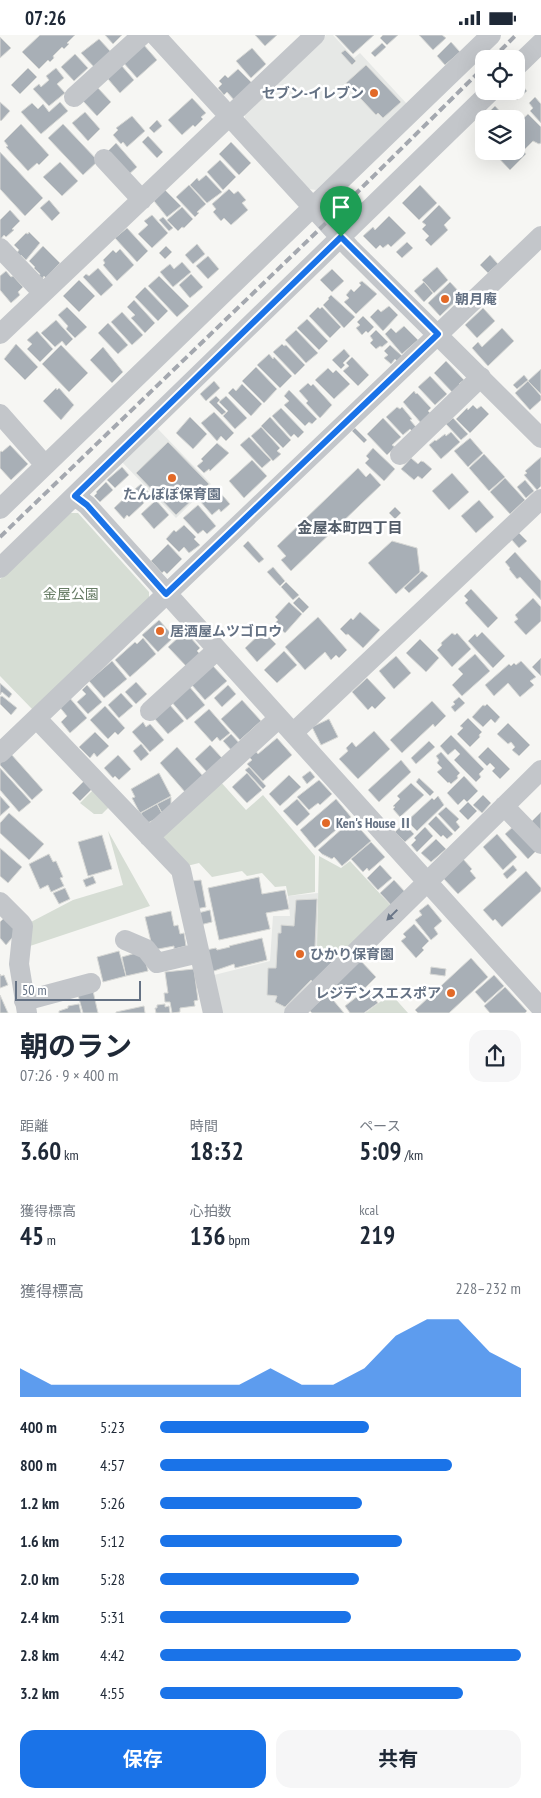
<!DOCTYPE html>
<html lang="ja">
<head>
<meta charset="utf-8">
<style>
  :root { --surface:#fff; --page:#f6f6f7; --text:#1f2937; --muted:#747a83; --accent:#1a73e8 }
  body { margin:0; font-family:"PT Sans Narrow","Noto Sans JP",sans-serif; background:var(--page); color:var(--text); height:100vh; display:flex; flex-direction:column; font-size:19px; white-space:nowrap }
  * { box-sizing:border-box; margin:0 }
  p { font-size:16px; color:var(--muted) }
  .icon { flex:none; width:28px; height:28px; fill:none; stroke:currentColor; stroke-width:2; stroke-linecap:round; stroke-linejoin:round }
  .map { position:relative; height:978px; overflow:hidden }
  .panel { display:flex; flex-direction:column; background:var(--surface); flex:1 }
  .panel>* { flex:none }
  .controls { position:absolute; left:475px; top:15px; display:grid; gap:10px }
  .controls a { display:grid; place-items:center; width:50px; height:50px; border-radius:10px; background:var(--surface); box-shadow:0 5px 20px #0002; font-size:25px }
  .scale { position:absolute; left:15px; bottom:12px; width:126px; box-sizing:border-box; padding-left:5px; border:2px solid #657284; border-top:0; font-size:14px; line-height:18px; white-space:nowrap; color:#657284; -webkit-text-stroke:4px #fff; paint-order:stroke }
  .pin { position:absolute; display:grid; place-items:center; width:42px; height:42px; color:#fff; margin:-51px -21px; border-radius:50% 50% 50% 0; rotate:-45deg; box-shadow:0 0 5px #0007 }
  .pin .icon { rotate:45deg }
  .round { display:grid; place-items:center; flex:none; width:52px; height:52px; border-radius:15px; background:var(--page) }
  .overview { display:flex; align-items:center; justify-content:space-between; height:85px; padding:0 20px }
  h1 { font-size:28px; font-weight:700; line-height:38px }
  .stats { display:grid; grid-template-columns:repeat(3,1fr); gap:8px; height:85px; padding:5px 20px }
  .stats div { display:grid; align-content:center }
  .stats b { font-size:25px; font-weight:700 }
  .stats small { font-size:14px; font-weight:400 }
  .stats p { font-size:14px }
  .chart { height:140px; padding:10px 20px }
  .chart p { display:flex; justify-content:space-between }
  .chart svg { width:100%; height:90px; margin-top:5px; fill:var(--accent); opacity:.7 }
  .primary-button { display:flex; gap:10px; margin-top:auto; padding:10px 20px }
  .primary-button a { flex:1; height:58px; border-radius:15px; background:var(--accent); color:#fff; font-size:20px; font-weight:700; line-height:58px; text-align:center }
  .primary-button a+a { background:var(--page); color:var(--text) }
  ul { padding:0 20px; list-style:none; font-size:16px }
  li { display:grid; grid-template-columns:80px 60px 1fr; align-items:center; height:38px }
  li i { height:12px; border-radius:6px; background:var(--accent) }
  .status { display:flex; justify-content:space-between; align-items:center; height:35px; padding:0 25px; background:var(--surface); direction:ltr }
  .status svg { height:14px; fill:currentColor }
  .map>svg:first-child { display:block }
  .built { fill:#e6e8e6 }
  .green { fill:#d6ddd4 }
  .building { fill:#a8afb6; stroke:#d7d8d5 }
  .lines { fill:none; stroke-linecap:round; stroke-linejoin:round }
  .minor { stroke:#c3c6ca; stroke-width:20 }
  .rail { stroke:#a4a8af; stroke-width:4; stroke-dasharray:8 4; stroke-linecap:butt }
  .oneway { fill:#6a7688 }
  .route-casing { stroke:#fff; stroke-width:10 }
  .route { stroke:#1a73e8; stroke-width:6 }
  .poi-dot { fill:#e26927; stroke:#fff; stroke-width:2 }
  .labels { text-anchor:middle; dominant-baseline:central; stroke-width:5; stroke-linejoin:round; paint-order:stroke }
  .poi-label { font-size:14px; font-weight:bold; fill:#657284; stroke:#fff; text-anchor:start }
  .park-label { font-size:14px; fill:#667b64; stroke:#fff }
  .neighbourhood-label { font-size:15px; font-weight:bold; fill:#535d69; stroke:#fff }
</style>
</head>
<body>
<div class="status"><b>07:26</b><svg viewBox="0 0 49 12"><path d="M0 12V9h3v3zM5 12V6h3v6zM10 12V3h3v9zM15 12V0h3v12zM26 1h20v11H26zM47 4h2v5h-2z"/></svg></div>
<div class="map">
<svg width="541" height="978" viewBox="0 0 541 978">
  <rect width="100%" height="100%" fill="#f6f6f3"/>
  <path class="built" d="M326 0H333L354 23 360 18 407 69 316 155 309 154 245 86V75Z
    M157 393 211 449 176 483 121 426Z
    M318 858 317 911 336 930 287 978H218L210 941 270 926 273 881H290L288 861Z"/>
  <path class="green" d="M70 478H78L149 557V565L33 675 0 641V544Z
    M219 745 246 775 263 760 315 821V857L288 861 286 851 275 852 262 838 247 841 242 836 212 842 199 828 187 831 160 804Z
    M95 753 111 770 102 779H94L80 768Z
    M108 796 150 871 27 912 29 888 73 865 123 850Z
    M319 821 341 833 350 826 393 873 336 930 317 911Z
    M391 959 408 978H365Z"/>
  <path class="building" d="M40 0H75L67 8 69 9 64 14 62 12 53 21 54 23 50 27 48 25 39 34 22 17Z
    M105 0H122L113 9Z
    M255 0H277L265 11Z
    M335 0H374L353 19Z
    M383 0H398L387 10 380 3Z
    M419 0H442L446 3 433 15Z
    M0 2 11 13 0 23Z
    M99 4 111 17 95 33 81 18Z
    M451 7 460 17 445 30 437 21Z
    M382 8 386 12 375 22 371 18Z
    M143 9 157 25 137 43 122 26Z
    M252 13 266 29 251 43 236 26Z
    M345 15 356 26 352 30 341 18Z
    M75 19 88 33 74 46 61 32Z
    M121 30 134 45 120 58 108 44Z
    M366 30 401 67 383 83 378 78 376 80 346 48Z
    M28 33 37 42 20 59 11 50Z
    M56 33 64 43 57 49 65 58 49 71 33 54 39 49 41 52 49 45 46 41Z
    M238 34 253 49 235 66 227 57 224 60 218 53 222 49 219 46 225 40 228 43Z
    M520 48 527 56 517 65 510 57 516 56V52Z
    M97 52 111 67 97 81 83 66Z
    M535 62 541 69V88L530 76 533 73 529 68Z
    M192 63 206 78 201 82 203 84 195 92 193 90 182 100 168 85Z
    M0 67 10 76 1 86 0 85Z
    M60 67 68 76 41 99 21 77 32 68 38 74 43 69 49 77Z
    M495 71 503 80 498 84 490 76Z
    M85 77 100 94 88 106 72 88Z
    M528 79 541 92V108L539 109 533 106 525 114 516 104V90Z
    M132 81 145 96 127 112 123 107 121 109 113 100 118 95 116 93Z
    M157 85 162 91 154 98 149 93Z
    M21 89 49 120 39 130 37 128 28 136 6 112 8 111 4 106Z
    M63 89 98 126 83 140 48 103Z
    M148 101 163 117 157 123 142 107Z
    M231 107 251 128 239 140 219 119Z
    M116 108 137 132 127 141 106 118Z
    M516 108 526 119 510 135 492 116H516Z
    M0 117 43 163 25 181 0 154Z
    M220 125 236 142 223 155 207 137Z
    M60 127 78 146 62 161 43 142Z
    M206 140 222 157 207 168 190 150 197 143 199 146Z
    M189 150 206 169 197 177 199 178 195 182 176 162Z
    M420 150 437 168 419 185 402 168Z
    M229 154 234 159 238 156 246 165 242 168 248 175 231 190 224 183 221 186 213 177 216 174 212 169Z
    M165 155 181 171 167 182 154 166Z
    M49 165 60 178 52 186 40 173Z
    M439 170 451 183 444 190 448 195 431 211 425 205 429 201 422 194 426 190 422 187Z
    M182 172 193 184 184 193 182 192 178 196 167 185Z
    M10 175 20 186 12 194 14 195 6 202 4 200 0 205V185Z
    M152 180 168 198 152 213 138 199 148 190 144 186Z
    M389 181 406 198 391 212 388 209 383 213 380 210 376 214 363 201 373 192 375 195Z
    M163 182 173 193 169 196 159 185Z
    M127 193 148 216 137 227 115 203Z
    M29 197 40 208 26 225 21 220 20 223 16 219 19 215 14 210 26 198 28 199Z
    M407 207 413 213 402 223 396 217Z
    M197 209 205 219 193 229 185 220Z
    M43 211 60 228 46 243 44 241 42 244 39 241 40 239 34 233 35 232 29 226Z
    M166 211 172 217 165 224 159 218Z
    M120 214 134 230 117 246 103 230 105 228 103 225 113 215 116 218Z
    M490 220 498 229 488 238 480 230Z
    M208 221 219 234 208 244 196 231Z
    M182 227 191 237 173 252 160 237 170 229 174 234Z
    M437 232 448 245 434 258 422 245Z
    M98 233 113 250 101 261 83 242 86 239 89 241Z
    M332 234 344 246 332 257 320 245Z
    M6 236 11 242 13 241 23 252 18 257 20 260 11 268 0 255V241Z
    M191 239 203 252 190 263 179 250Z
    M159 241 189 271 177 282 148 251Z
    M79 245 95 261 79 277 63 261Z
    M362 246 377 259 356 279 344 267 349 263 346 260 351 254 354 257 361 250 359 248Z
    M424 247 433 258 424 267 414 256Z
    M450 247 462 260 440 281 428 268Z
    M145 252 168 276 158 286 135 262Z
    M331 260 355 282 344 293 323 270 329 264 328 263Z
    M134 265 155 288 145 298 131 283 135 280 127 272Z
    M389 271 398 280 383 296 370 282 378 274 381 277Z
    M67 272 87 292 75 303 66 294 68 291 58 280Z
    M318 272 320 274 322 272 341 292 330 303 309 281Z
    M483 273 495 286 477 303 465 290Z
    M122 277 143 300 132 310 111 287Z
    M363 281 374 292 368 298 366 296 362 300 356 293 360 290 357 287Z
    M307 284 328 306 319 315 297 293Z
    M56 285 73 304 66 311 62 306 55 312 41 298Z
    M108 288 128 310 118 319 98 298Z
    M404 291 418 305 402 319 385 299 391 293 396 298Z
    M502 293 514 306 488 331 472 313 478 307 482 312Z
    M296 295 318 318 306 328 285 305Z
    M376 295 388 307 382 312 380 311 376 314 370 308 373 305 370 301Z
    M37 296 53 314 40 327 27 314 32 309 27 305Z
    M16 309 38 332 25 345 4 324Z
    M282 309 284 311 286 310 305 330 295 340 273 317Z
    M61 310 88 338 69 357 42 329Z
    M390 310 402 321 397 326 395 324 391 329 384 323 388 320 384 316Z
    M103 312 123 337 112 348 90 325Z
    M344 314 350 321 343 328 345 330 341 334 332 325Z
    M269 319 273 324 274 322 292 341 280 353 257 330Z
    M352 322 369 340 358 351 343 336 349 331 346 328Z
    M446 326 464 345 459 349 461 350 453 358 434 338Z
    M256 332 277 354 264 368 242 346Z
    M328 333 333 338 336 335 350 349 334 364 315 345Z
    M541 334V359L528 346Z
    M524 340 528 345 517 354 513 350Z
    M430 341 447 359 435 370 418 352Z
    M214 346 220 353 206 366 200 359Z
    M528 346 541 361V365L530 375 515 358Z
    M308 348 311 351 313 349 332 370 320 383 306 368 308 366 299 356Z
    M242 349 262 369 251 381 228 358 233 353 236 356Z
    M56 353 57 355 59 353 74 370 61 385 43 366Z
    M289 355 317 384 312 389 309 387 305 391 284 370 289 366 284 361Z
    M414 356 416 359 417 358 431 373 428 376 431 379 421 388 403 367Z
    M216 361 220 365 217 368 226 377 222 380 209 367Z
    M226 361 247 383 235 394 223 381 228 376 219 367Z
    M473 370 477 374 481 371 489 379 470 398 456 384 467 373 468 375Z
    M397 372 400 374 402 372 412 384 410 385 416 392 412 396 410 394 403 400 386 382Z
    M281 373 304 397 298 403 294 399 291 402 272 381Z
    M214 377 234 398 226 406 221 401 217 406 201 388Z
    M190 382 207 399 193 414 176 398Z
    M270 382 291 405 283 413 261 391Z
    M383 383 401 402 392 410 395 412 387 420 367 399Z
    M453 383 468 399 461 405 446 389Z
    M261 392 280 413 277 416 281 419 273 426 251 401Z
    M355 393 367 405 364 408 352 396Z
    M451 397 460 407 441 424 429 410 435 405 436 406 445 399 446 401Z
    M249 402 271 425 262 433 240 410Z
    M470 403 483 418 468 432 454 416Z
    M168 407 209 449 176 480 136 438Z
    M217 408 229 418 210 436 209 434 204 438 197 431 203 426 201 424Z
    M10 410 28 429 11 445 0 433V417L2 416V417Z
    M373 413 395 434 384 446 365 428 369 424 366 421Z
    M484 419 505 442 489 456 469 433Z
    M541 422V451L537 455 524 440 527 438 525 436Z
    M411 423 418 429 421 426 424 427 432 434 422 444 418 441 414 445 401 434Z
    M252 425 267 441 244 463 229 446Z
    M122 432 129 440 115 453 107 445Z
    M358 433 366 442 370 438 381 450 291 536 281 525 286 521 277 511Z
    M452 438 469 457 449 475 432 456Z
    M505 443 525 465 510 479 490 457Z
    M525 445 534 456 526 463 517 452Z
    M106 447 113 455 100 467 94 461 97 458 96 457Z
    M141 449 152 461 146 466 135 454Z
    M217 454 230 469 221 477 219 474 212 480 200 466 208 458 210 461Z
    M133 455 144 468 129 482 127 480 124 484 114 473Z
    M156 465 169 480 154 494 141 479Z
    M479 465 494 482 476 498 461 481Z
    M198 470 216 491 207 499 203 495 198 499 183 483Z
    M395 472 401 478 395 484 389 478Z
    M184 490 196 502 194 504 200 510 189 518 184 512 179 517 166 504 174 495 176 497Z
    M518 497 527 506 519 513 511 504Z
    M248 506 264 524 259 528 243 511Z
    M392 506 417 513 420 537 396 559 368 528Z
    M168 509 182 524 167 539 164 536 162 538 151 526Z
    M515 517 541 546V565L520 542 517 544 509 534 510 533 505 527Z
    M273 532 285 546 280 551 267 537Z
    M422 536 428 541 409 558 404 553Z
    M286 547 299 560 293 565 281 552Z
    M471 554 498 583 488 593 465 568 468 565 464 561Z
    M299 562 309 572 303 578 293 568Z
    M533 563 541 572V586L526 600 514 587 518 584 515 580Z
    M289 567 302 579 285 598 274 589 278 585 275 582Z
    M360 577 380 595 363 613 348 599 346 600 340 594 351 583 353 585Z
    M318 582 347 615 339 623 336 620 331 625 325 617 305 635 285 612Z
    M159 585 174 602 158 617 142 600Z
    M263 596 276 609 257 627 245 613Z
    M482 597 505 621 493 633 468 606 475 599 477 602Z
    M452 598 455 600 457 598 471 614 452 632 437 615 442 610 441 608Z
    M181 600 185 604 189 601 200 613 197 616 200 619 187 632 168 612Z
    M143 603 156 619 130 642 115 625 135 607 137 609Z
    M420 604 439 623 426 637 406 618Z
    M284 616 297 630 277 648 264 635Z
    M475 619 490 636 462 661 452 650 463 639 458 634Z
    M396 621 411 638 394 654 379 636Z
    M541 623V641L532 632Z
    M112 626 127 644 104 663 89 646Z
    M521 626 536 642 530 646 534 650 520 662 508 648 494 661 485 650 509 629 511 631 514 628 516 630Z
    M212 630 227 646 205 665 191 649Z
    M367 643 386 663 375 674 372 671 368 675 352 657Z
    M136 647 147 659 136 669 125 657Z
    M0 648 12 659 9 663 2 657 0 660Z
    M87 650 102 667 88 679 77 667 86 659 82 655Z
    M188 650 205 670 187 685 170 665Z
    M228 650 236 659 222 672 214 663Z
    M121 658 133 671 119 683 108 670Z
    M2 661 17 673 11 680 0 669V662Z
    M68 661 87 683 70 698 61 687 67 681 58 670Z
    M459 662 465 668 455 677 451 672 455 669 453 667Z
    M242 665 261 686 240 705 221 684Z
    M432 666 446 681 435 692 433 689 402 718 390 705Z
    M169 669 184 686 168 699 154 683Z
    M487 669 500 682 495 688 491 684 483 692 472 682 483 670 485 671Z
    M105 671 125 693 118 700 115 697 108 704 90 685Z
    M209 674 230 698 220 706 217 702 212 707 194 687Z
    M468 683 482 697 479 700 480 702 470 712 457 699 463 693 460 691Z
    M329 684 338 702 321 710 312 692Z
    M143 687 146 692 150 689 164 705 150 717 132 697Z
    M508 688 530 710 519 721 512 715 515 712 511 707 508 709 497 699Z
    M374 696 390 714 358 744 339 724 348 716 346 713 352 707 356 712Z
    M95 697 109 711 97 722 94 718 90 723 79 712Z
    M231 699 241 710 233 717 223 706Z
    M451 700 484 734 479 739 481 742 476 747 454 725 460 719 455 714 448 720 440 711Z
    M277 703 292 720 263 746 247 729 252 725 247 720 254 714 258 719Z
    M429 706 435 712 416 729 411 723Z
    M141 709 149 719 141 726 133 716Z
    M210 710 222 723 207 737 195 724Z
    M177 712 203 741 185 757 160 728Z
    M488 712 510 734 500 744 492 736 495 733 490 728 487 731 478 722Z
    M441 717 460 738 457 741 458 743 451 749 449 747 448 748 437 737 442 733 437 728 439 725 436 721Z
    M11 719 43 755 32 765 0 730V728Z
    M118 720 131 734 119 745 115 741 113 743 104 733Z
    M401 725 411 737 379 767 368 755Z
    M249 732 266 751 263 754 245 735Z
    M0 733 31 767 19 777 0 755Z
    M310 736 315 742 307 749 302 742Z
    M159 738 171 761 140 778 132 763 135 762 131 754Z
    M247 738 262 755 247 768 232 752Z
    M289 740 301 752 280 771 269 759Z
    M464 741 478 756 467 767 464 764 458 770 447 758Z
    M419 743 434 757 430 761 416 747Z
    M319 745 332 759 320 770 318 768 309 775 297 762Z
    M84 746 92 754 80 766 72 758Z
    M411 748 424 760 400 782 393 774 395 772 393 771 400 764 397 761Z
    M483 760 491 768 482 778 473 770Z
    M0 761 10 772 0 781Z
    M438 761 444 770 417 796 407 786 432 763 434 765Z
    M171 762V773L163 780 157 769Z
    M297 764 310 779 297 791 283 776Z
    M336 764 351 782 315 813 300 795Z
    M468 767 477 776 468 785 459 776Z
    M157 769 163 780 146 789 141 778Z
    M446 772 459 784 456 787 460 792 455 797 438 779Z
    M541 777V800L530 788Z
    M9 778 44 809 29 825 0 798V788Z
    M436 781 453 799 447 804 443 800 441 802 428 789Z
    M352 785 371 806 342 831 334 822 332 824 322 819 318 815Z
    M404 788 414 799 405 807 395 797Z
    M515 790 538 814 528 824 505 799Z
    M425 792 433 801 417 817 411 810 416 805 414 803Z
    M497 799 517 822 503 835 483 812Z
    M102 800 112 834 88 841 78 807Z
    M436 804 446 814 431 827 421 818Z
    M371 807 385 822 369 836 367 833 363 837 351 824Z
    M0 813 22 832 8 848 0 841Z
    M49 819 53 827 56 826 63 842 60 843 64 851 51 857 48 850 40 854 29 829Z
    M463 824 472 834 470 836 476 843 458 859 443 843Z
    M380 830 392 843 378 855 367 843Z
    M513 830 517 835 507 844 503 839Z
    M526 836 541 853V856L502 892 495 884 493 886 483 875Z
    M93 841 96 848 86 852 83 845Z
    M259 842 262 859 285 855 289 874 266 878 270 894 219 905 208 853Z
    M201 845 206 872 196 874 191 846Z
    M394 845 406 858 392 871 380 858Z
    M65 853 70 864 59 869 53 858Z
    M317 864 315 911 332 927 313 947 311 945 285 972 275 967 277 961 267 960 268 933H276L278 898H281V890L294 891 296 865Z
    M428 869 442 886 434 893 438 899 431 905 415 885 422 880 419 876Z
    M210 875 212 887 200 890 198 878Z
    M171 876 174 891 178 890 180 899 184 898 186 911 174 914V911L153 915 145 882Z
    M4 883 17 897 6 910 0 903V887Z
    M414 889 429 906 422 913 424 915 416 923 401 906 406 902 403 899Z
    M262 903 267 925 235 933 234 929 211 937 206 915 216 913 217 915 230 912 229 911Z
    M119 916 126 941 103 947 97 922Z
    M143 916 148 936 126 941 122 922Z
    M471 923 488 942 449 978H418L415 975Z
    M359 924 376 942 364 954 360 950 348 961 334 947Z
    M431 932 446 934 445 941 430 939Z
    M194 934 198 965 194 966 195 971 180 973V977L172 978 170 967H165L164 958H168L165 937Z
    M0 939 1 941 4 940 8 950 0 953Z
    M494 940 504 951 485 968 475 957Z
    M505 952 527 976 525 978H490L484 971Z
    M367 954 378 968 364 978H350L345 971Z
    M93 956 98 978H83L78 960Z
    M328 959 344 978H312L309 975Z
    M0 960 8 978H0Z
    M79 969 81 978H59V976L68 973V971Z
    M165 969V972L169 971 170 978H156L155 973H157V970Z
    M144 971 145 978H116V977Z"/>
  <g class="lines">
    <path class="minor" d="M155 0 350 213 541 403
      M516 32 541 8
      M74 62 142 0
      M104 124 142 165
      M0 213 43 258
      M0 299 315 0
      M0 379 45 430
      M400 420 481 342
      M75 461 87 470 541 973
      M0 474 491 0
      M0 533 491 56
      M150 676 217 615
      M37 684 181 835 213 978
      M293 698 541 464
      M0 718 541 201
      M504 771 541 809
      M149 802 279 683
      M0 867 21 888 23 891 19 929 27 978
      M125 905 146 914 157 928 199 918
      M24 966 91 948
      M294 978 541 735"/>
    <path class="rail" d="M492 24 516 0
      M0 502 327 187 484 32"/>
  </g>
  <defs><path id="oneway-solid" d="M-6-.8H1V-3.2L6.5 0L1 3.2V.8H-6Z" transform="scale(1.25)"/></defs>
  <use class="oneway" href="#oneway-solid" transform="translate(392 880) rotate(135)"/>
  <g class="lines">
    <defs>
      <path id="route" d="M341 202 438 299 166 559 87 470 75 461Z"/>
    </defs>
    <use href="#route" class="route-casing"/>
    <use href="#route" class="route"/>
  </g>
  <g class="poi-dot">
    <circle cx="374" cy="58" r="5"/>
    <circle cx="445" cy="264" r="5"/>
    <circle cx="172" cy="443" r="5"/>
    <circle cx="160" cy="596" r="5"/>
    <circle cx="326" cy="788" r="5"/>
    <circle cx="300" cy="919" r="5"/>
    <circle cx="451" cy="958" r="5"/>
  </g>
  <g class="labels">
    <g class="poi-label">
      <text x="364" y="58" text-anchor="end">セブン-イレブン</text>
      <text x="455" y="264">朝月庵</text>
      <text x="172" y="459" text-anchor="middle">たんぽぽ保育園</text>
      <text x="170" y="596">居酒屋ムツゴロウ</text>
      <text x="336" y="788">Ken's House Ⅱ</text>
      <text x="310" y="919">ひかり保育園</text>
      <text x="441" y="958" text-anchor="end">レジデンスエスポア</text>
    </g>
    <g class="park-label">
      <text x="71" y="559">金屋公園</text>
    </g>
    <g class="neighbourhood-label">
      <text x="350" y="492">金屋本町四丁目</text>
    </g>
  </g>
</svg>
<div class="controls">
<a><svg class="icon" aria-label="locate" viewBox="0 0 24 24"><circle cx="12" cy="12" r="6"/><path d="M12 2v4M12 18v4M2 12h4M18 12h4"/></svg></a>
<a><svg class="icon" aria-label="layers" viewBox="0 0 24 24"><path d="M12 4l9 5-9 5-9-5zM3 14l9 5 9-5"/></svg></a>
</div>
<div class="scale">50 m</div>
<div class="pin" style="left:341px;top:202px;background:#1e9e55"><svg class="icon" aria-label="arrive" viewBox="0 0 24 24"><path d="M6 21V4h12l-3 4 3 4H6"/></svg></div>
</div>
<section class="panel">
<div class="overview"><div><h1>朝のラン</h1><p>07:26 · 9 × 400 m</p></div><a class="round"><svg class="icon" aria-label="share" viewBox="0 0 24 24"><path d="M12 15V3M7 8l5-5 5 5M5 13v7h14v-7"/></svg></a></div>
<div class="stats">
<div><p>距離</p><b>3.60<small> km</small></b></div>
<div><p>時間</p><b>18:32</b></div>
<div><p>ペース</p><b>5:09<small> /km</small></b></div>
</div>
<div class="stats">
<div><p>獲得標高</p><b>45<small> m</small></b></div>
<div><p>心拍数</p><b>136<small> bpm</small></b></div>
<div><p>kcal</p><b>219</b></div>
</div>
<div class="chart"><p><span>獲得標高</span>228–232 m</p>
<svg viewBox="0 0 160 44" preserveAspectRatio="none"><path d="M0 44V30L10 38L20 38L30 38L40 38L50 38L60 38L70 38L80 30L90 38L100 38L110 30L120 14L130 6L140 6L150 22L160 30V44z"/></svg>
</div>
<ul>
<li><b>400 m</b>5:23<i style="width:58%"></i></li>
<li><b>800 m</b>4:57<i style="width:81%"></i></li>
<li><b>1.2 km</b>5:26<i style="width:56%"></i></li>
<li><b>1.6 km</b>5:12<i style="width:67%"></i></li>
<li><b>2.0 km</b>5:28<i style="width:55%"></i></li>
<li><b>2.4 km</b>5:31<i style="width:53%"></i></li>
<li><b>2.8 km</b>4:42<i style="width:100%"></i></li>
<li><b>3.2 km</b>4:55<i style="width:84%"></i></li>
</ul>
<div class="primary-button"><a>保存</a><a>共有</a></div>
</section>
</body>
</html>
